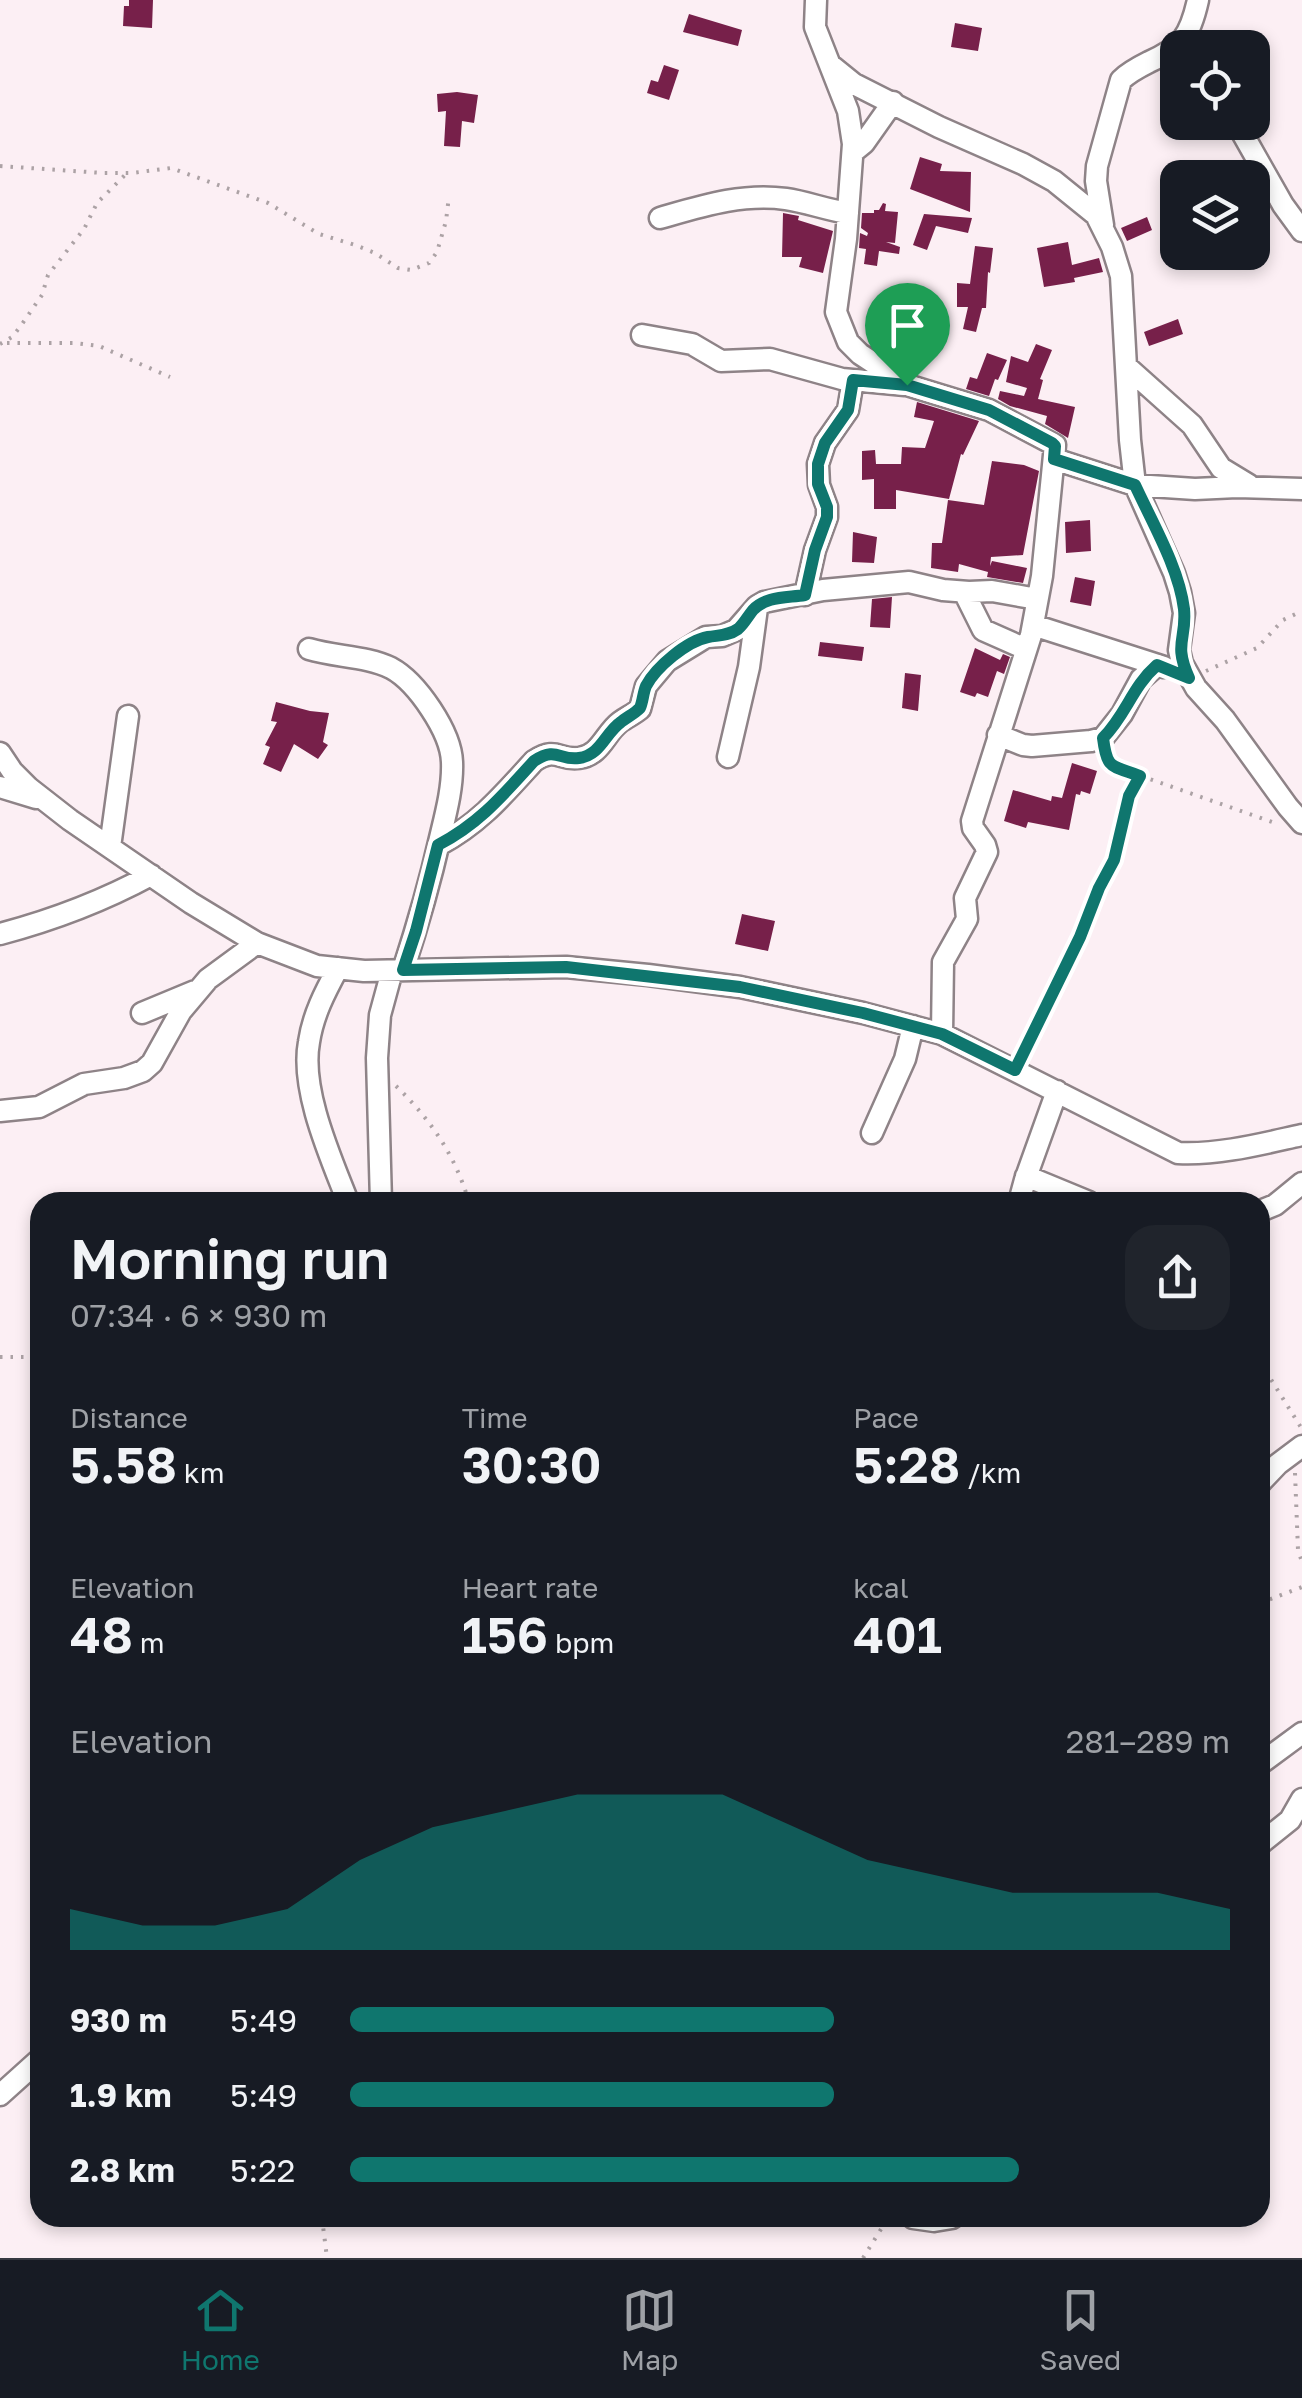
<!DOCTYPE html>
<html lang="en">
<head>
<meta charset="utf-8">
<style>
  :root { --surface:#171b24; --page:#20242c; --text:#f1f3f6; --muted:#9ea1a6; --line:#363941; --accent:#0f766e }
  body { margin:0; font-family:"Golos Text",sans-serif; background:var(--page); color:var(--text); height:100vh; display:flex; flex-direction:column; font-size:38px; white-space:nowrap }
  * { box-sizing:border-box; margin:0 }
  p { font-size:32px; color:var(--muted) }
  .icon { flex:none; width:55px; height:55px; fill:none; stroke:currentColor; stroke-width:2; stroke-linecap:round; stroke-linejoin:round }
  .map { position:relative; flex:1; overflow:hidden }
  .panel { position:absolute; left:30px; top:1192px; width:1240px; height:1035px; display:flex; flex-direction:column; background:var(--surface); border-radius:30px; box-shadow:0 5px 15px #0003 }
  .panel>* { flex:none }
  .fabs { position:absolute; left:1160px; top:30px; display:grid; gap:20px }
  .fabs a { display:grid; place-items:center; width:110px; height:110px; border-radius:20px; background:var(--surface); box-shadow:0 5px 15px #0003; font-size:50px }
  .pin { position:absolute; display:grid; place-items:center; width:85px; height:85px; color:#fff; margin:-102px -42px; border-radius:50% 50% 50% 0; rotate:-45deg; box-shadow:0 0 10px #0007 }
  .pin .icon { rotate:45deg }
  .round { display:grid; place-items:center; flex:none; width:105px; height:105px; border-radius:30px; background:var(--page) }
  .head { display:flex; align-items:center; justify-content:space-between; height:170px; padding:0 40px }
  h1 { font-size:55px; font-weight:600; line-height:75px }
  .metrics { display:grid; grid-template-columns:repeat(3,1fr); gap:15px; height:170px; padding:10px 40px }
  .metrics div { display:grid; align-content:center }
  .metrics b { font-size:50px; font-weight:600 }
  .metrics small { font-size:28px; font-weight:400 }
  .metrics p { font-size:28px }
  .chart { height:280px; padding:20px 40px }
  .chart p { display:flex; justify-content:space-between }
  .chart svg { width:100%; height:180px; margin-top:10px; fill:var(--accent); opacity:.7 }
  ul { padding:0 40px; list-style:none; font-size:32px }
  li { display:grid; grid-template-columns:160px 120px 1fr; align-items:center; height:75px }
  li i { height:25px; border-radius:12px; background:var(--accent) }
  .dock { display:flex; justify-content:space-around; align-items:center; height:140px; border-top:2px solid var(--line); background:var(--surface); font-size:28px; color:var(--muted) }
  .dock a { display:grid; justify-items:center; gap:5px }
  .dock .on { color:var(--accent) }
  .map>svg:first-child { display:block }
  .building { fill:#77204a }
  .lines { fill:none; stroke-linecap:round; stroke-linejoin:round }
  .minor-casing { stroke:#8e8387; stroke-width:25 }
  .path { stroke:#aca2a5; stroke-width:4; stroke-dasharray:2.5 8; stroke-linecap:butt }
  .minor { stroke:#fff; stroke-width:20 }
  .route-casing { stroke:#fff; stroke-width:20 }
  .route { stroke:#0f766e; stroke-width:12 }
</style>
</head>
<body>
<div class="map">
<svg width="1302" height="2258" viewBox="0 0 1302 2258">
  <rect width="100%" height="100%" fill="#fceff4"/>
  <path class="building" d="M129 0H153L152 28 123 26 124 6H129Z
    M689 14 742 30 738 46 683 32Z
    M955 23 982 28 978 51 951 47Z
    M664 65 679 70 669 100 647 93 651 80 658 82Z
    M457 92 478 95 474 123 462 121 460 147 444 146 446 111 438 112 437 94Z
    M920 157 942 164 940 171 971 172 970 212 910 189Z
    M883 203 886 204 885 211 898 212 895 243 886 242 900 247 899 254 879 251 877 266 864 264 866 249 859 248 860 233 867 236 868 233 861 228 862 213H874V210H879Z
    M783 213 799 216 798 220 833 231 823 273 799 267 802 257H782Z
    M924 214 972 218 968 233 936 226 927 250 913 245Z
    M1147 217 1152 230 1127 241 1121 228Z
    M1068 242 1072 265 1099 258 1103 272 1074 278 1075 282 1044 287 1037 248Z
    M975 246 993 248 990 273 988 272 986 308H982L976 332 963 329 968 307H957V283L970 284Z
    M1178 319 1183 334 1149 346 1144 332Z
    M1036 344 1052 350 1040 379 1043 380 1038 399 1075 407 1068 438 1045 424 1047 416 1010 406 998 399 1000 391 1024 396 1027 388 1006 382 1011 356 1028 362Z
    M987 353 1007 360 998 380 995 379 989 396 966 389 970 377 977 379Z
    M917 402 979 421 963 455 961 454 949 499 896 490V509H874V479L862 480V451L875 450 876 464H901L902 447 925 448 934 421 914 417Z
    M992 461 1024 465 1039 471 1023 555 991 557 990 566 992 561 1027 568 1023 583 987 577 988 572 959 564 958 572 931 568 932 543H942L948 500 984 505Z
    M1090 520 1091 551 1066 553 1065 522Z
    M853 532 877 537 874 563 852 562Z
    M1075 577 1095 581 1091 606 1070 602Z
    M892 597 890 628 870 627 872 599Z
    M820 642 864 647 862 661 818 656Z
    M975 648 1000 660 1003 654 1010 657 1004 674 997 671 988 697 977 693 975 697 960 692Z
    M905 673 921 675 918 711 902 708Z
    M276 702 310 711 329 713 323 742 328 745 318 759 294 744 281 772 263 764 270 747 265 745 277 722 271 721Z
    M1072 763 1097 771 1090 794 1081 791 1080 795 1076 794 1069 830 1028 822 1026 828 1004 821 1013 790 1051 801 1052 796 1062 798Z
    M742 914 775 921 768 951 735 944Z"/>
  <g class="lines">
    <defs>
      <path id="minor" d="M816 0 815 27 848 111 853 144 846 239 836 312 848 342 860 354 907 385 989 410 1055 445 1042 576 1031 635 972 821 973 828 985 845 987 852 965 898 967 919 943 962 942 1034
        M833 67 854 84 939 127 1023 164 1054 181 1096 215 1112 247 1121 276 1130 440 1135 485 1174 573 1180 592 1184 613 1179 650 1182 663 1196 688 1225 720 1288 807 1302 823
        M1236 122 1283 205 1302 231
        M853 152 864 143 893 102
        M660 218C702 206 742 193 786 199 807 202 827 210 848 213
        M1103 225 1096 181 1097 166 1121 80C1129 72 1139 67 1149 62 1182 47 1190 36 1198 0
        M642 335 692 344 721 361 770 359 842 379 905 385
        M1126 366 1192 425 1221 468 1249 485
        M1054 459 1135 485 1195 489 1237 487 1302 489
        M964 592 983 630 1026 649
        M805 595 815 550 827 517V507L819 485 818 464 825 443 848 410 853 380
        M1033 625 1164 667
        M309 649C335 657 367 656 391 668 417 682 451 732 452 762 453 787 446 813 440 838 430 882 417 927 403 970
        M998 735 1023 745 1032 746 1091 741 1103 738 1122 714 1141 679 1157 665
        M0 753 12 771 29 788 70 820 191 903 257 943 317 966 364 971 566 967 648 975 740 987 863 1013 942 1034 1178 1153C1220 1155 1261 1144 1302 1135
        M728 757 749 667 757 608
        M0 787 36 798
        M439 845C480 823 503 795 534 761 557 746 559 761 579 758 601 755 605 733 620 722 627 717 634 714 640 709L646 686 667 661 706 637 722 636 736 630 757 606 764 602 823 590 909 582 943 590 969 592 992 591 1037 599
        M110 847 128 716
        M0 934C53 920 103 901 151 875
        M338 968C325 992 313 1015 309 1042 300 1090 331 1158 348 1202
        M142 1013 195 991
        M0 1111 39 1107 84 1084 124 1078 143 1071 152 1063 181 1011 208 979 257 943
        M872 1133 905 1059 913 1026
        M1026 1176 1089 1202
        M381 1202 377 1058 380 1015 392 971
        M1019 1202 1025 1180 1057 1091
        M1260 1211 1275 1205 1302 1183
        M1260 1483 1278 1464 1302 1446
        M1260 1764 1302 1733
        M1260 1844 1290 1820 1302 1799
        M0 2095 40 2059
        M913 2218 934 2221 952 2218"/>
    </defs>
    <use href="#minor" class="minor-casing"/>
    <path class="path" d="M0 166 103 173H132L171 168 268 203 319 234 355 245 375 253 398 268 411 270 429 263 437 252 446 221 449 196
      M7 343H75L99 346 170 377
      M0 344 12 337 20 327 42 295 48 275 84 229 97 203 126 174
      M1206 671 1257 648 1283 620 1302 611
      M1105 757 1110 765 1275 823
      M1021 1056 1080 937 1099 887 1114 859 1129 796 1140 776
      M396 1086C431 1120 455 1155 469 1202
      M0 1357H40
      M1260 1362 1302 1429
      M1295 1473 1298 1550 1302 1562
      M1260 1603 1302 1587
      M322 2218 327 2258
      M863 2258 888 2218"/>
    <use href="#minor" class="minor"/>
  </g>
  <g class="lines">
    <defs>
      <path id="route" d="M853 380 907 385 989 410 1052 443 1055 446 1054 459 1135 485C1152 522 1179 568 1184 609 1187 639 1173 643 1189 678L1157 665C1132 687 1126 715 1103 738 1107 770 1111 765 1140 776L1129 796 1114 860 1099 888 1080 937 1015 1070 942 1034 863 1013 740 987 566 967 403 970 416 931 438 845C480 823 503 795 534 761 557 746 559 761 579 758 601 755 605 733 621 722 627 717 634 714 640 708 643 701 643 693 646 686 656 667 687 641 708 637 719 635 728 636 738 629 744 624 748 616 753 610 766 596 787 598 805 595L815 550 827 517V507L818 484V464L825 443 848 410Z"/>
    </defs>
    <use href="#route" class="route-casing"/>
    <use href="#route" class="route"/>
  </g>
</svg>
<div class="fabs">
<a><svg class="icon" aria-label="locate" viewBox="0 0 24 24"><circle cx="12" cy="12" r="6"/><path d="M12 2v4M12 18v4M2 12h4M18 12h4"/></svg></a>
<a><svg class="icon" aria-label="layers" viewBox="0 0 24 24"><path d="M12 4l9 5-9 5-9-5zM3 14l9 5 9-5"/></svg></a>
</div>
<div class="pin" style="left:907px;top:385px;background:#1e9e55"><svg class="icon" aria-label="arrive" viewBox="0 0 24 24"><path d="M6 21V4h12l-3 4 3 4H6"/></svg></div>
<section class="panel">
<div class="head"><div><h1>Morning run</h1><p>07:34 · 6 × 930 m</p></div><a class="round"><svg class="icon" aria-label="share" viewBox="0 0 24 24"><path d="M12 15V3M7 8l5-5 5 5M5 13v7h14v-7"/></svg></a></div>
<div class="metrics">
<div><p>Distance</p><b>5.58<small> km</small></b></div>
<div><p>Time</p><b>30:30</b></div>
<div><p>Pace</p><b>5:28<small> /km</small></b></div>
</div>
<div class="metrics">
<div><p>Elevation</p><b>48<small> m</small></b></div>
<div><p>Heart rate</p><b>156<small> bpm</small></b></div>
<div><p>kcal</p><b>401</b></div>
</div>
<div class="chart"><p><span>Elevation</span>281–289 m</p>
<svg viewBox="0 0 160 44" preserveAspectRatio="none"><path d="M0 44V34L10 38L20 38L30 34L40 22L50 14L60 10L70 6L80 6L90 6L100 14L110 22L120 26L130 30L140 30L150 30L160 34V44z"/></svg>
</div>
<ul>
<li><b>930 m</b>5:49<i style="width:55%"></i></li>
<li><b>1.9 km</b>5:49<i style="width:55%"></i></li>
<li><b>2.8 km</b>5:22<i style="width:76%"></i></li>
</ul>
</section>
</div>
<nav class="dock">
<a class="on"><svg class="icon" aria-label="home" viewBox="0 0 24 24"><path d="M3 11l9-7 9 7M6 9v11h12V9"/></svg>Home</a>
<a><svg class="icon" aria-label="map" viewBox="0 0 24 24"><path d="M3 6l6-2 6 2 6-2v14l-6 2-6-2-6 2zM9 4v14M15 6v14"/></svg>Map</a>
<a><svg class="icon" aria-label="saved" viewBox="0 0 24 24"><path d="M7 4h10v16l-5-4-5 4z"/></svg>Saved</a>
</nav>
</body>
</html>
